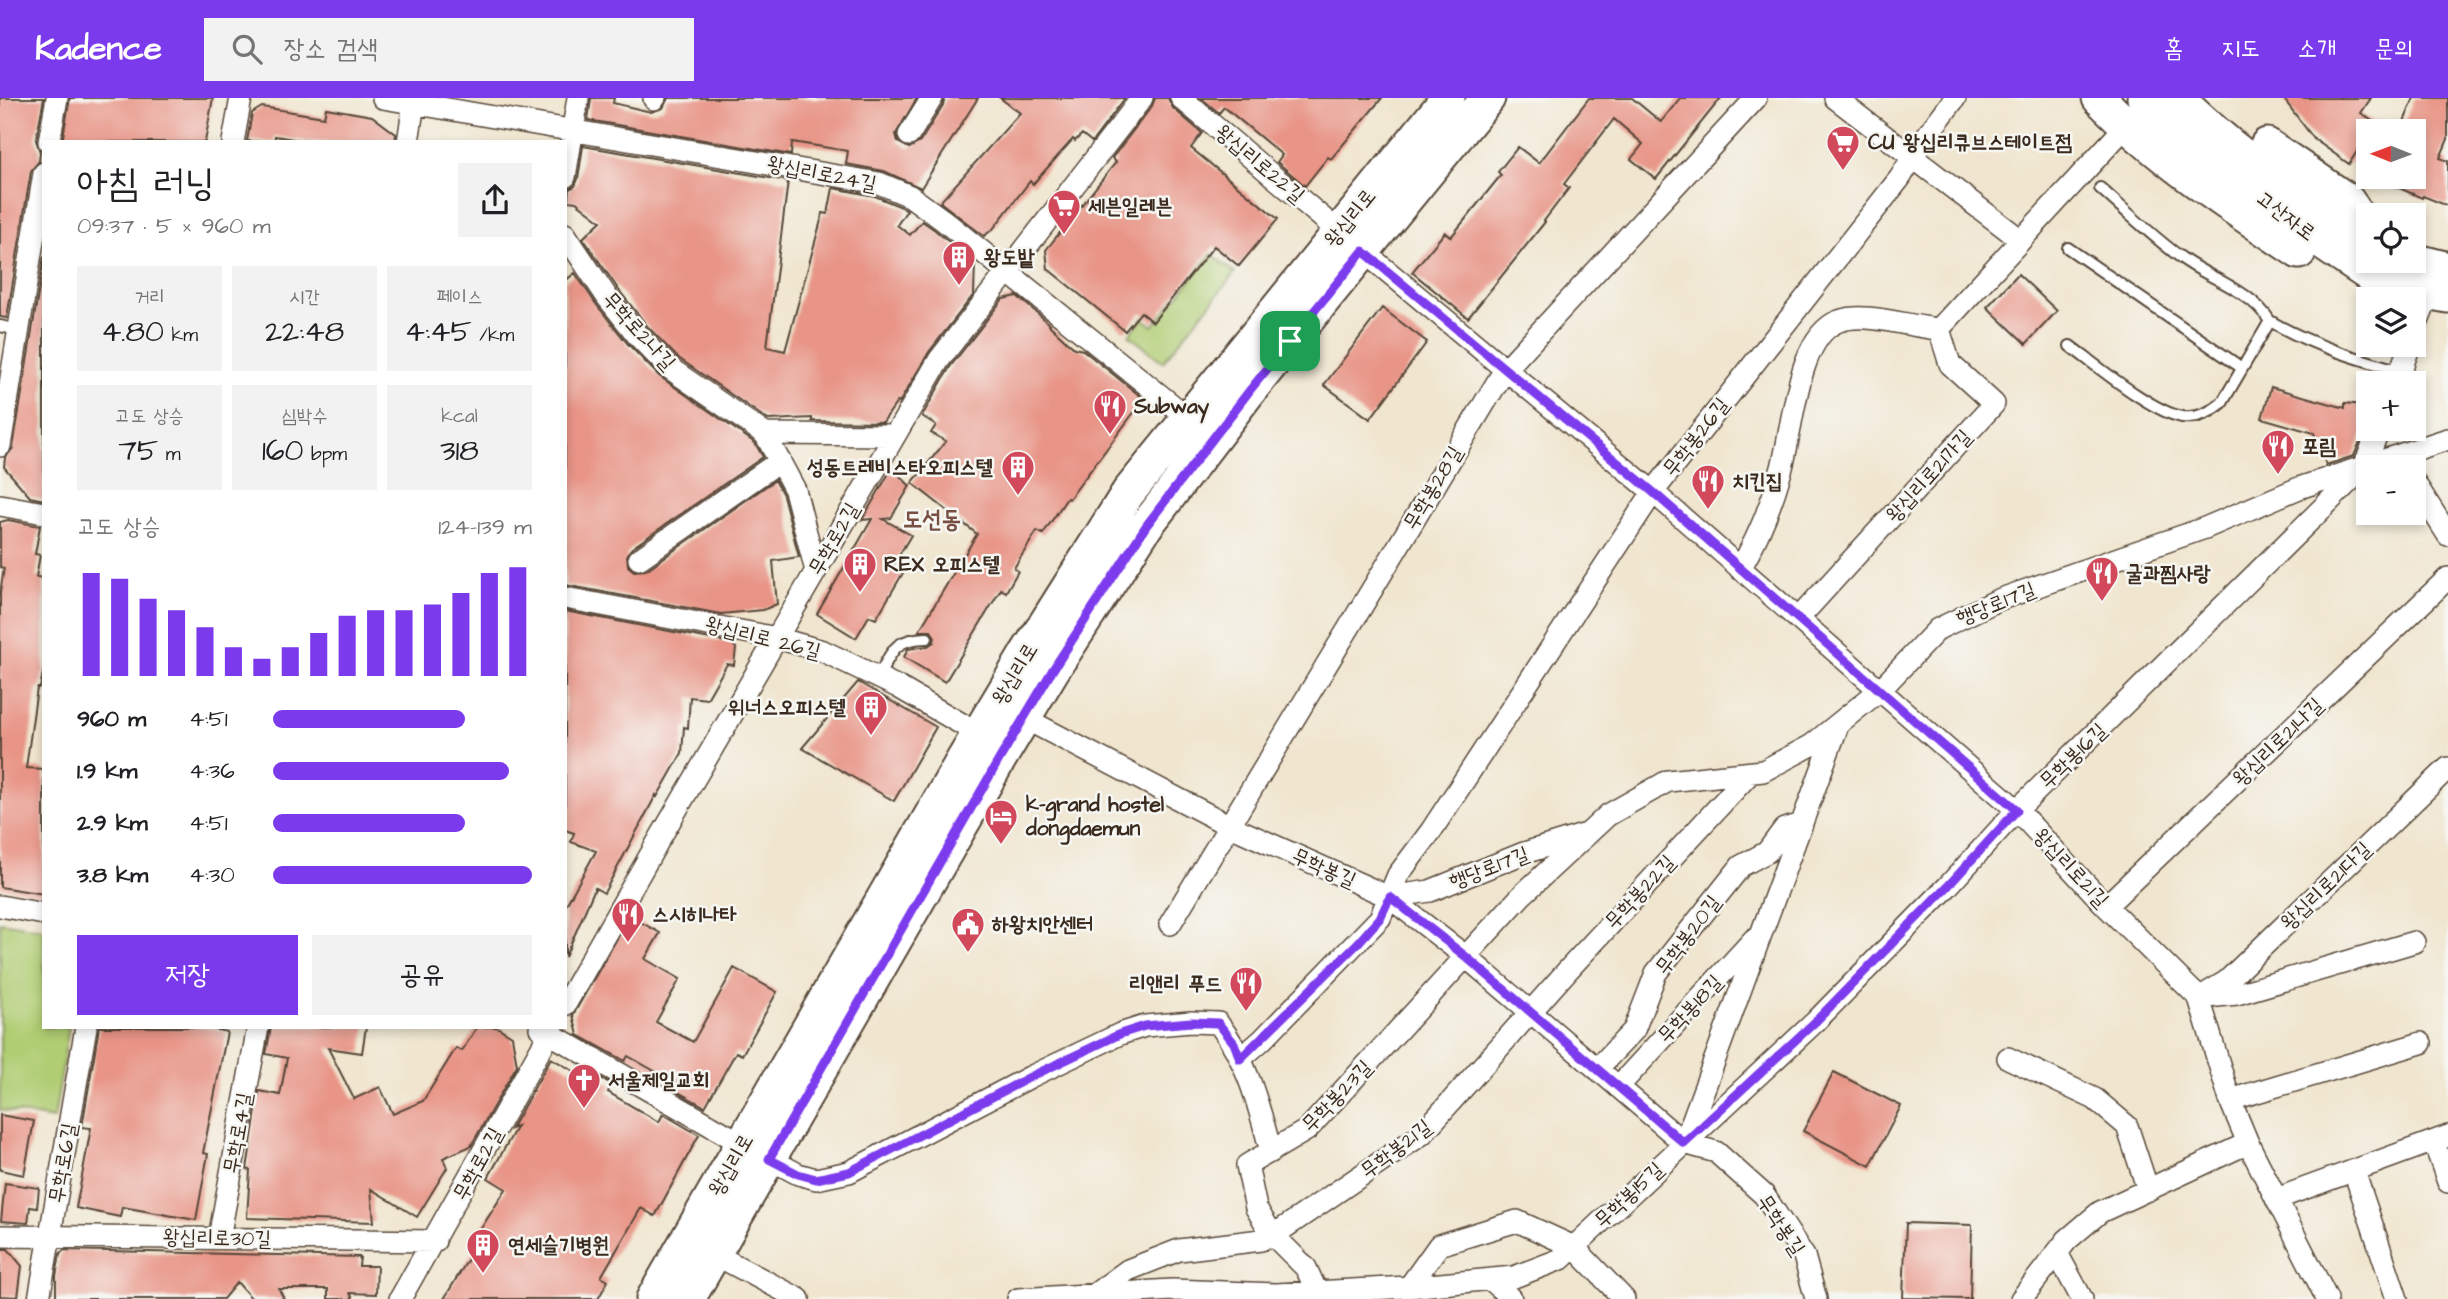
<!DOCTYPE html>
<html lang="ko">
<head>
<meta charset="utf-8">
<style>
  :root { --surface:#fff; --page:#f2f2f2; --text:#202124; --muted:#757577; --accent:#7c3aed }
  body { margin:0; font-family:"Architects Daughter","Poor Story",sans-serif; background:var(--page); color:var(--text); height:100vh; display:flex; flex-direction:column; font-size:26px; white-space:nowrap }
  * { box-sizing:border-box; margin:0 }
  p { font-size:23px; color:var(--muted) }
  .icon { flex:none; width:38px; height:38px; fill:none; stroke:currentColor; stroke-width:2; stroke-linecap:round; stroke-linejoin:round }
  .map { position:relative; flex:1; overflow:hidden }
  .drawer { position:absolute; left:42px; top:42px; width:525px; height:889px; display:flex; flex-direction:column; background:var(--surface); border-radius:0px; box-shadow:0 4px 10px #0003 }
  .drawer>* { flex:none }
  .needle { width:46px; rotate:271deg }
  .fabs { position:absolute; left:2356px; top:21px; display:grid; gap:14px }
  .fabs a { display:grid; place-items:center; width:70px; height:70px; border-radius:0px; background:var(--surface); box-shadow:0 4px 10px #0003; font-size:35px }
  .pin { position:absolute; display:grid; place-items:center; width:60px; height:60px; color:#fff; margin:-30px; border-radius:14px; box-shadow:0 4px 10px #0006 }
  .round { display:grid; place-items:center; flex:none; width:74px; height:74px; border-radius:0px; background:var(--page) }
  .head { display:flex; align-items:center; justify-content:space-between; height:119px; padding:0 35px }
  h1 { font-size:38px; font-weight:600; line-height:52px }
  .figures { display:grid; grid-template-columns:repeat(3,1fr); gap:10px; height:119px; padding:7px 35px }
  .figures div { display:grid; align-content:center; border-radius:0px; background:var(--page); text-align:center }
  .figures b { font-size:30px; font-weight:600 }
  .figures small { font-size:19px; font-weight:400 }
  .figures p { font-size:19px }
  .chart { height:196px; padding:14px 35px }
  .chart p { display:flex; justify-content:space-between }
  .chart svg { width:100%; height:126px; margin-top:7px; stroke:var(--accent); stroke-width:6 }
  .button { display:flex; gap:14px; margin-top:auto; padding:14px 35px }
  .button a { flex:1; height:80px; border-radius:0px; background:var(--accent); color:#fff; font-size:28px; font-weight:600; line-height:80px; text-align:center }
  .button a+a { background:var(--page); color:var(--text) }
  ul { padding:0 35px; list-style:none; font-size:23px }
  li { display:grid; grid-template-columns:112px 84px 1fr; align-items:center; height:52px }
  li i { height:18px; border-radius:9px; background:var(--accent) }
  header { display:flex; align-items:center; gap:42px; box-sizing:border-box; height:98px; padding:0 35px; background:var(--accent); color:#fff }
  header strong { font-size:33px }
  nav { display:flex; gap:38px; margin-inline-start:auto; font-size:24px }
  .search { width:490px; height:63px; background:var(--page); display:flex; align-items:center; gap:18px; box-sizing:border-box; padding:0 24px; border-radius:0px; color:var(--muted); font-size:26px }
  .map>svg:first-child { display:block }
  .green { fill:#b0cd73; stroke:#767c48; stroke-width:2 }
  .building { fill:#e89486 }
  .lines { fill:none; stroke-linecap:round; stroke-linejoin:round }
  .service-casing { stroke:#564638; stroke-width:14 }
  .minor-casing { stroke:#564638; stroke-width:24 }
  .primary-casing { stroke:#564638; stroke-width:37 }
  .service { stroke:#fff; stroke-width:10 }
  .minor { stroke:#fff; stroke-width:21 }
  .primary { stroke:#fff; stroke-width:33 }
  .route-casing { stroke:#fff; stroke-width:14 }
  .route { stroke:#7c3aed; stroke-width:9 }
  .labels { text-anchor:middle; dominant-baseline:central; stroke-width:5; stroke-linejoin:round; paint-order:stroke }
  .poi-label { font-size:21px; font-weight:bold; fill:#3b2a1e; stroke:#f6f6f2; text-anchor:start }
  .street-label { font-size:21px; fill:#3b2a1e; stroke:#f6f6f2 }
  .quarter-label { font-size:24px; font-weight:bold; fill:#784f42; stroke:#f6f6f2 }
</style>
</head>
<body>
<header>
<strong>Kadence</strong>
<div class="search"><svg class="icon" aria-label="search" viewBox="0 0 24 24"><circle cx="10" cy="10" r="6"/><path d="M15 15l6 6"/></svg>장소 검색</div>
<nav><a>홈</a><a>지도</a><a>소개</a><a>문의</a></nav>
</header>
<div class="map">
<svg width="2448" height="1201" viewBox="0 0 2448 1201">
  <rect width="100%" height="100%" fill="#f6f6f2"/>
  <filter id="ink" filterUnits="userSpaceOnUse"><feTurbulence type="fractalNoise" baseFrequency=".0143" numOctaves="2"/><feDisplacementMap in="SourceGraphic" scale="14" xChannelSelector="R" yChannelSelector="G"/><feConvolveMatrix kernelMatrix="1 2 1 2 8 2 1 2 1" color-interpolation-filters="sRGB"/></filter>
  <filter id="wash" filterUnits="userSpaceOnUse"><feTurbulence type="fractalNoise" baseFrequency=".00686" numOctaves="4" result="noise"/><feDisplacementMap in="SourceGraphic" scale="28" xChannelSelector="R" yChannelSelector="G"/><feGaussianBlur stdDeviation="1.57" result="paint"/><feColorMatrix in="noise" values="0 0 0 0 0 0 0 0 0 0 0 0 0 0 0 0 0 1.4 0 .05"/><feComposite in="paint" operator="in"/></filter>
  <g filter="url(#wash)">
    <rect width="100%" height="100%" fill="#f0e5ce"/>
    <path class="green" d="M1212 156 1235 175 1163 264 1129 237 1143 220 1153 228Z
      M0 824 44 831V929H69L54 1021 0 1012Z"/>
    <g id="blocks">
      <path class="building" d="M0 0H44L36 42 40 54 39 63 31 73 7 220 0 219Z
        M70 0H213L205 44H62Z
        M591 0H614L613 5 651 14 663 10 668 0H917L896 36 898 44 909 50 920 44 943 7 945 0H978L921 90 884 73 846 66 848 53 792 44 791 57 588 22Z
        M1000 0H1125L1092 44 1082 36 1075 43 1073 41 1033 86 1030 83 993 131 984 138 940 104 1020 15Z
        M1155 0H1168L1173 10 1202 35 1191 50 1278 121 1239 168 1214 148 1153 224 1141 214 1125 233 1048 171 1046 152 1116 64 1112 60 1152 8Z
        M1201 0H1382L1331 61 1328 59 1305 88 1277 64 1282 57 1224 9 1219 15Z
        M1589 0H1632L1661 24 1680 0H1721L1656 81 1631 61 1643 46 1614 21 1564 86 1569 90 1544 123 1545 124 1468 220 1412 174 1445 134 1451 139 1501 77 1498 74 1518 49 1539 65Z
        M2283 0H2371L2361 15 2375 25 2349 66 2314 41Z
        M2414 0H2448V41L2440 60 2448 63V108L2423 98 2422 100 2374 79H2413V33H2400Z
        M262 9 324 19 326 10 372 18 396 36 395 44H310L275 38 274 44 247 43 252 15Z
        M583 48 788 83 767 249 785 253 823 115 828 116 833 90 875 98 904 110 907 112 897 127 910 137 922 123 935 132 975 166 974 196 929 254 899 305 897 304 883 324 812 323V320L768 322 677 259 648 229 618 191 583 140 601 123 576 104 568 103 569 91 575 88 578 81Z
        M44 159V402L30 399 4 369 5 360 13 350Z
        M575 175 596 206 628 246 659 278 755 345 763 359 632 450 627 456 628 468 634 473 646 472 775 382 783 397 799 459 773 463 777 506 763 512 721 516 565 487V183Z
        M2018 176 2057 213 2026 246 1987 209Z
        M1017 198 1050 226 1049 227 1074 250 1083 252 1144 301 1069 401 1067 400 1043 436 1037 433 1014 470 1018 473 1006 494 1001 491 945 584 904 559 908 551 928 548 934 544 935 539 931 533H919L977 436 912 385 946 343 931 335 936 327 922 318 950 269 1003 201Z
        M1382 210 1427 244 1370 321 1324 287Z
        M2271 289 2345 310V305L2368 308V325L2354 358 2326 367 2314 335 2262 320Z
        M892 370 910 388 891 420 883 421 911 437 892 469 903 475 876 521 869 518 856 540 817 516 872 421 862 422Z
        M8 422 40 428 35 456 40 457 36 479 44 480V570L40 590H37L26 670 44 671V796L0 789V495L4 470 0 469V424Z
        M565 513 731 545 736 550 734 567 727 566 707 601 690 599 688 630 684 629 682 655 657 699 656 697 604 795 595 790 565 859V809L596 753 571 744 574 735 565 732Z
        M858 584 936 629 894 703 802 650Z
        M630 818 660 835 645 861 680 881 656 924 693 944 734 870 777 894 742 957 736 954 705 1009 676 993 679 987 628 958 625 963 578 937 573 917Z
        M99 929H204L227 934 203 1055 208 1056 196 1122 122 1109 120 1119 76 1110 91 1030 82 1029Z
        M271 929H366L362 955 328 950 354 1001 380 989 393 1016 423 1003 456 950 462 953 477 929H497L512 938 517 967 471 1048 443 1060 447 1070 417 1119 371 1091 374 1124 247 1120 250 1072 247 1071 259 993 280 997 287 960 266 956Z
        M551 960 591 983 588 973 612 986 608 994 659 1024 663 1016 699 1037 655 1118 641 1110 601 1179 608 1183 598 1201H444L479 1143 475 1140 506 1091 488 1080 517 1028 511 1031Z
        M1834 974 1901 1008 1870 1068 1803 1033Z
        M0 1017 34 1023 24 1077 0 1072Z
        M5 1085 39 1090 37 1110 30 1109 28 1125 1 1123Z
        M1906 1125 1972 1127 1970 1201 1903 1200Z
        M0 1151H8L22 1168 18 1199 0 1198Z
        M64 1152 360 1159 359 1168H377L376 1196 350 1195 353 1201H328V1191H279L284 1201H252L237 1184 223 1201H56V1178L60 1156Z"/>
    </g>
  </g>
  <g filter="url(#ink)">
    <use href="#blocks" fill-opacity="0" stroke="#564638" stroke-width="2"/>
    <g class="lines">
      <defs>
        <path id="service" d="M2100 90C2127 114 2154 140 2183 161 2212 182 2249 191 2270 223
          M2068 150 2242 270
          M0 228 18 232
          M2070 248C2096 267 2152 314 2182 319 2197 321 2211 314 2222 305L2270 223C2311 247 2355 260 2401 273
          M878 579C893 553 893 541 927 540"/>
        <path id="minor" d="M383 0 879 85 910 98 943 122 1187 319
          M1181 0 1338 133
          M1835 0 2021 142
          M654 1 655 0
          M909 37 932 0
          M49 44 57 0
          M233 44 241 0
          M408 44 414 5
          M565 79 578 0
          M565 136 607 199 638 238 668 269 765 336 795 392 816 473
          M1363 153 1653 394 2017 712 2106 808 2199 900 2230 1002 2248 1045 2327 1201
          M2413 236 2429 196
          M2396 285 2410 247
          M765 336 893 337
          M0 348 44 75
          M2413 382 2448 437
          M0 407 44 415
          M639 461 780 363
          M1740 471C1758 440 1771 408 1781 373 1793 334 1796 238 1839 223 1865 213 1910 229 1939 231L2126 28
          M565 500 777 540 823 553 898 589 979 636 1024 620 1228 727 1389 799 1465 858 1684 1045 1716 1054 1764 1097 1804 1158 1816 1201
          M1798 521 1994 306 1950 266 1939 231
          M1389 799 1430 793 1524 755 1583 737
          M0 808 44 816
          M2106 808 2448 480
          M1170 826 1504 273 1756 0
          M2207 899 2237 896 2414 844
          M2199 900 2227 883 2448 670
          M565 907 660 740 939 262 1142 0
          M540 930 743 1046
          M2008 960 2095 1001 2127 1028 2148 1092
          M1240 961 1262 942 1380 820 1398 777 1431 733 1653 394 1900 80 1922 44 1955 0
          M1597 971 1634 932 1656 875 1741 768 1767 754 1784 731 1802 726
          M1618 989 1754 841
          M2230 1002 2421 945
          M1686 1040 1838 627
          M2434 1044 2448 1084
          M770 1061 798 1076 816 1081 849 1074 1030 979 1120 936 1145 928 1191 924 1218 925C1247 961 1259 1009 1271 1054
          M2354 1073 2397 1201
          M2276 1101 2448 1038
          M0 1138 435 1143
          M219 1140 258 929
          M2057 1155 2082 1201
          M714 1156 799 1201
          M1491 1181 1511 1201
          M1409 1189 1439 1147 1517 1123 1574 1149 1624 1201
          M1317 1194 1306 1170 1272 1136 1256 1110 1247 1067 1307 1032 1522 797 1608 717 1668 683 1763 673 1812 647 1880 592 1938 531 1998 502 2205 430 2299 390 2448 341
          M1095 1196 1128 1172 1179 1152 1261 1142 1284 1130 1422 1036 1567 873 1750 675
          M39 1201 86 929
          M400 1201 553 929
          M1018 1201 1172 1192 1276 1196 1409 1189 1514 1179 1561 1161 1815 924 1948 788 2017 712 2364 369 2379 331
          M2021 1201 2067 1142 2100 1114 2248 1045"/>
        <path id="primary" d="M2099 0C2157 60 2230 108 2299 154
          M2144 0 2188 43 2306 134 2383 186 2448 198
          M2177 0C2234 55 2301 103 2368 144
          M2267 47 2347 102 2368 132
          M2413 162 2448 171
          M653 1201 963 662 1027 555 1128 395 1448 0
          M688 1201 1000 660 1052 573 1146 428 1250 292 1488 0"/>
      </defs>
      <use href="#service" class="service-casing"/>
      <use href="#minor" class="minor-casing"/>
      <use href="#primary" class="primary-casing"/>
      <use href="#service" class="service"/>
      <use href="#minor" class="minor"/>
      <use href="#primary" class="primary"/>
    </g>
  </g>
  <g class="lines" filter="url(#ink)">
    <defs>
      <path id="route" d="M1363 153 1653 394 2017 712 1948 788 1815 924 1684 1045 1465 858 1390 799 1380 820 1357 846 1240 961 1234 945 1218 925 1191 924 1145 928 1120 936 1030 979 849 1074 816 1081 798 1076 769 1061 1000 660 1052 573 1146 428 1250 292Z"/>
    </defs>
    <use href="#route" class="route-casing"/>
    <use href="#route" class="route"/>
  </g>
  <defs>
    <symbol id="supermarket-pin" viewBox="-11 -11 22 30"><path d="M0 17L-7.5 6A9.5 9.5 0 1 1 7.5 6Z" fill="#d1495b" stroke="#f6f6f2"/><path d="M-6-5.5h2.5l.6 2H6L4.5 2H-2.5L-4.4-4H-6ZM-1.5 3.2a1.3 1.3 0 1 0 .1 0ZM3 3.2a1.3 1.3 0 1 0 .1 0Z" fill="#fff"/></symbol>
    <symbol id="building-pin" viewBox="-11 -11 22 30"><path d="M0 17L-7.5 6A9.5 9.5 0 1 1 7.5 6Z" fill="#d1495b" stroke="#f6f6f2"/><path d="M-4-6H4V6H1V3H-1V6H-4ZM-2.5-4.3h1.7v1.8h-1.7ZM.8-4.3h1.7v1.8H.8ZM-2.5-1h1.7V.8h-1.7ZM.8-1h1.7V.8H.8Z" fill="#fff"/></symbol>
    <symbol id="restaurant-pin" viewBox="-11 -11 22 30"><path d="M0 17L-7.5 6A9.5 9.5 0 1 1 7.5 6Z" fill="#d1495b" stroke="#f6f6f2"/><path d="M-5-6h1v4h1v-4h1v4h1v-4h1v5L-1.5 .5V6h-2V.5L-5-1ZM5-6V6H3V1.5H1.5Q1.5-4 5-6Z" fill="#fff"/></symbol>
    <symbol id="hotel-pin" viewBox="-11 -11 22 30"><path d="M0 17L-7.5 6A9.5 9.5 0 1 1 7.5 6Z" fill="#d1495b" stroke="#f6f6f2"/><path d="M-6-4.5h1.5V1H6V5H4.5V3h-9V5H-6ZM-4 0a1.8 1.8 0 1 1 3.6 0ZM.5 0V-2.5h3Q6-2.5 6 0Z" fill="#fff"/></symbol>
    <symbol id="civic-pin" viewBox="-11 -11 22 30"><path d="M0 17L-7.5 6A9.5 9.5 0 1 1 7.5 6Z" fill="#d1495b" stroke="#f6f6f2"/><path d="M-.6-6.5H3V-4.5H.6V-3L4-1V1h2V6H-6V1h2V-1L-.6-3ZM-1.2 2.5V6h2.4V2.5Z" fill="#fff"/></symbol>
    <symbol id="church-pin" viewBox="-11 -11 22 30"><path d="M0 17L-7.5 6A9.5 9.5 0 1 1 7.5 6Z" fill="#d1495b" stroke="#f6f6f2"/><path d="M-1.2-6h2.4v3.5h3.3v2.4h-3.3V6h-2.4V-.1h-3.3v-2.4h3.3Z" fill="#fff"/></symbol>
  </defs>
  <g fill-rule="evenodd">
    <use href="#supermarket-pin" x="1824" y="25" width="38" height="52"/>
    <use href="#supermarket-pin" x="1045" y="89" width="38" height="52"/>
    <use href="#building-pin" x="940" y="140" width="38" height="52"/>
    <use href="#restaurant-pin" x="1091" y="289" width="38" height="52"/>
    <use href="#restaurant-pin" x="2259" y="329" width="38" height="52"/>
    <use href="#building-pin" x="999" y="350" width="38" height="52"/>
    <use href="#restaurant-pin" x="1689" y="364" width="38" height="52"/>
    <use href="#building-pin" x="841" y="447" width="38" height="52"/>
    <use href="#restaurant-pin" x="2083" y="456" width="38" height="52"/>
    <use href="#building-pin" x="852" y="590" width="38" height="52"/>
    <use href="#hotel-pin" x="982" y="699" width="38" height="52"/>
    <use href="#restaurant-pin" x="609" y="797" width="38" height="52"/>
    <use href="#civic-pin" x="949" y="807" width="38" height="52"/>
    <use href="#restaurant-pin" x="1227" y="866" width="38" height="52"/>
    <use href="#church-pin" x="565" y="963" width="38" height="52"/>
    <use href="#building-pin" x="464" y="1128" width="38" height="52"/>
  </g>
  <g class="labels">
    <g class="poi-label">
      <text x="1868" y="44">CU 왕십리큐브스테이트점</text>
      <text x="1088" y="108">세븐일레븐</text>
      <text x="984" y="159">왕도밭</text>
      <text x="1134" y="308">Subway</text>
      <text x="2302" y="348">포림</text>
      <text x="993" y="369" text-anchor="end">성동트레비스타오피스텔</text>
      <text x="1732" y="383">치킨집</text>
      <text x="884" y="466">REX 오피스텔</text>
      <text x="2126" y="475">굴과찜사랑</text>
      <text x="846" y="609" text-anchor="end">위너스오피스텔</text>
      <text x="1026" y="706">k-grand hostel<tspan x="1026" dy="24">dongdaemun</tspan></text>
      <text x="652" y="816">스시히나타</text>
      <text x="992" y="826">하왕치안센터</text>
      <text x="1222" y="885" text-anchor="end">리앤리 푸드</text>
      <text x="608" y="982">서울제일교회</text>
      <text x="508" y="1147">연세슬기병원</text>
    </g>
    <g class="street-label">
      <text transform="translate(1260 66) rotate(40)">왕십리로22길</text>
      <text transform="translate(822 76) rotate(11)">왕십리로24길</text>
      <text transform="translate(2286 118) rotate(37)">고산자로</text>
      <text transform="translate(1350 120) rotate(-51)">왕십리로</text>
      <text transform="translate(639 233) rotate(48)">무학로2나길</text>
      <text transform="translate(1696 339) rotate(-52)">무학봉26길</text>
      <text transform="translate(1929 378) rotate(-48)">왕십리로21가길</text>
      <text transform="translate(1433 390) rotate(-59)">무학봉28길</text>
      <text transform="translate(834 441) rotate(-60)">무학로2길</text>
      <text transform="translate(1996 506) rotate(-22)">행당로17길</text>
      <text transform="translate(763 540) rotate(14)">왕십리로 26길</text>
      <text transform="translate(1015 576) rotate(-59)">왕십리로</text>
      <text transform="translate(2278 644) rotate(-44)">왕십리로21나길</text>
      <text transform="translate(2073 658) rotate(-44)">무학봉16길</text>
      <text transform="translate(1324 770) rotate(24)">무학봉길</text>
      <text transform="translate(1489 770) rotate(-21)">행당로17길</text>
      <text transform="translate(2071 770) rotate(47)">왕십리로21길</text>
      <text transform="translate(2326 788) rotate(-44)">왕십리로21다길</text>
      <text transform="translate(1640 794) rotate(-47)">무학봉22길</text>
      <text transform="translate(1688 837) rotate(-53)">무학봉20길</text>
      <text transform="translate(1690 911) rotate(-47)">무학봉18길</text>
      <text transform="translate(1337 998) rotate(-46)">무학봉23길</text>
      <text transform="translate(238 1035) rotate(-80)">무학로4길</text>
      <text transform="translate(1396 1051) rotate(-37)">무학봉21길</text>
      <text transform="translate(63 1065) rotate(-80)">무학로6길</text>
      <text transform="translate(478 1066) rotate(-61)">무학로2길</text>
      <text transform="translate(731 1067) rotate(-60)">왕십리로</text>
      <text transform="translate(1629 1097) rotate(-43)">무학봉15길</text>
      <text transform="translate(1781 1127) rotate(56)">무학봉길</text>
      <text transform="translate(217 1140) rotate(1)">왕십리로30길</text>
    </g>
    <g class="quarter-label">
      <text x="932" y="422">도선동</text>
    </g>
  </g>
</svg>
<div class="fabs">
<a><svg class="needle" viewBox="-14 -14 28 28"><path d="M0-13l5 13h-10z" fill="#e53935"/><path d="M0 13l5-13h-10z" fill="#757577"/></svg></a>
<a><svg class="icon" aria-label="locate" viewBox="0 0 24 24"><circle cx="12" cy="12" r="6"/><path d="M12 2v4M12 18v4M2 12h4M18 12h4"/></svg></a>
<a><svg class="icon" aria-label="layers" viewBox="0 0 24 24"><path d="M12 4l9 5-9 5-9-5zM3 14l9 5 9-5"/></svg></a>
<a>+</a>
<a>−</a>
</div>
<div class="pin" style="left:1290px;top:243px;background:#1e9e55"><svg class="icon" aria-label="arrive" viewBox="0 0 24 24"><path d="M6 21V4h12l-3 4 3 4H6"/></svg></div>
<section class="drawer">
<div class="head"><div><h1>아침 러닝</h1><p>09:37 · 5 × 960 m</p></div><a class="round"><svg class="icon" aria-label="share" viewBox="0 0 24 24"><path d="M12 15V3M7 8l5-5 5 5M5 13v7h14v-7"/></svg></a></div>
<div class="figures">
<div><p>거리</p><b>4.80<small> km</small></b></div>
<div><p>시간</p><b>22:48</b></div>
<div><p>페이스</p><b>4:45<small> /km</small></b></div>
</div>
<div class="figures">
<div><p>고도 상승</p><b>75<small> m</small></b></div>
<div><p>심박수</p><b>160<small> bpm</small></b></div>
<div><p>kcal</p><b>318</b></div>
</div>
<div class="chart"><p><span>고도 상승</span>124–139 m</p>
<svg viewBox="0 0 160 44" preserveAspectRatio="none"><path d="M5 44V8M15 44V10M25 44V17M35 44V21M45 44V27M55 44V34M65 44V38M75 44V34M85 44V29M95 44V23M105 44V21M115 44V21M125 44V19M135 44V15M145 44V8M155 44V6"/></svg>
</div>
<ul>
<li><b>960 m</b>4:51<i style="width:74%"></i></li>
<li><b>1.9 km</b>4:36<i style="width:91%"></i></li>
<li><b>2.9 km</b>4:51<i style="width:74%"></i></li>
<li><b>3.8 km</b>4:30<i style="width:100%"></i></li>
</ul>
<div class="button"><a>저장</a><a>공유</a></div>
</section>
</div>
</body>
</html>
